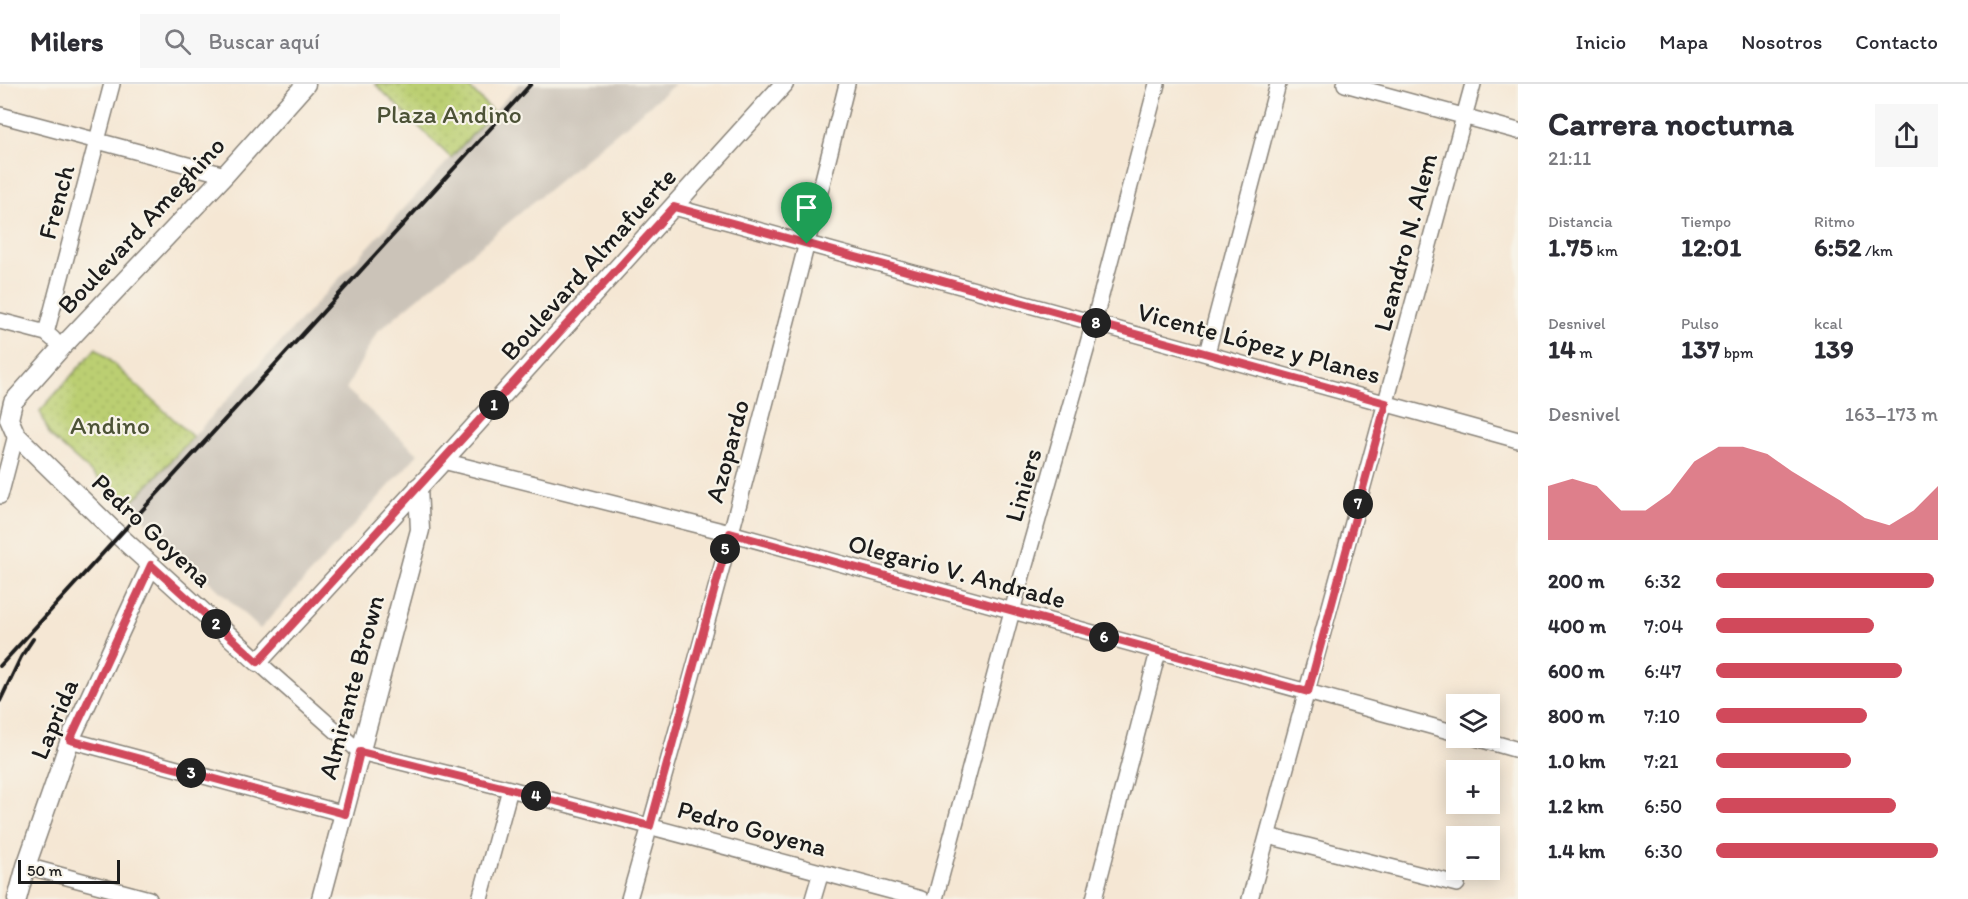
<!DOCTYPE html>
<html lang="es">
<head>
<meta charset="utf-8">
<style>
  :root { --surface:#fff; --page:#f7f7f7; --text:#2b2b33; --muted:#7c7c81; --line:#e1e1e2; --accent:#d1495b }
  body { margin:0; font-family:Itim,sans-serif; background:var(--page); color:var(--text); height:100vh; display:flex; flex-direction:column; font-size:22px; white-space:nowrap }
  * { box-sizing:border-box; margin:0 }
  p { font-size:20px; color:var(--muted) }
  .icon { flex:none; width:33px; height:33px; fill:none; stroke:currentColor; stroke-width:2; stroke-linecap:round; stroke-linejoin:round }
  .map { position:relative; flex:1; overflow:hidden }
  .details { display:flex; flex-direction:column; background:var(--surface); width:450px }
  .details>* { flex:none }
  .tools { position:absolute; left:1446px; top:610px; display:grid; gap:12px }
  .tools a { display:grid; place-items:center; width:54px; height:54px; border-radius:0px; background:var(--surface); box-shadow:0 3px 15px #0003; font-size:30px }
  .scale { position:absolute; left:18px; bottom:15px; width:102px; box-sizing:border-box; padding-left:6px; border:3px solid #1c1c1c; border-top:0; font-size:16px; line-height:21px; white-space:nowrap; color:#1c1c1c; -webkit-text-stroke:4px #f7f3e8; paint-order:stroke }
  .pin { position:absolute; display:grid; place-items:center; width:51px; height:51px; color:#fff; margin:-62px -26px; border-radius:50% 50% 50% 0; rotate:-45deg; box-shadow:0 0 6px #0007 }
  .pin .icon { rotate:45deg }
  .km { position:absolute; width:30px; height:30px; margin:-15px; border-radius:50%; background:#222; color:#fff; font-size:16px; line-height:30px; text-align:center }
  .round { display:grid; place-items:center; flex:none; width:63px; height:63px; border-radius:0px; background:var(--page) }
  .head { display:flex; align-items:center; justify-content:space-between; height:102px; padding:0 30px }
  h1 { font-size:33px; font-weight:700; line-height:45px }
  .metrics { display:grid; grid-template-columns:repeat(3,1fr); gap:9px; height:102px; padding:6px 30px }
  .metrics div { display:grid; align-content:center }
  .metrics b { font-size:26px; font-weight:700 }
  .metrics small { font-size:16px; font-weight:400 }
  .metrics p { font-size:16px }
  .chart { height:168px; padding:12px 30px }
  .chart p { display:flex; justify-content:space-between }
  .chart svg { width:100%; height:108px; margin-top:6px; fill:var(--accent); opacity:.7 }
  ul { padding:0 30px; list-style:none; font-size:20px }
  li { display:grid; grid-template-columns:96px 72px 1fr; align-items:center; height:45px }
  li i { height:15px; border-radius:8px; background:var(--accent) }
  header { display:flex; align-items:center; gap:36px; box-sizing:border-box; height:84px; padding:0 30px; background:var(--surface); border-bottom:2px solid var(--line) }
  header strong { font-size:28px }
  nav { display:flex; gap:33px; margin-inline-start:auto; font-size:21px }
  .search { width:420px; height:54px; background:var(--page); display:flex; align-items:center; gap:15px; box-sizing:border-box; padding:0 21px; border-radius:0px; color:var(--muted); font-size:22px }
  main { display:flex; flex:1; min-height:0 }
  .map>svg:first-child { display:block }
  .railway { fill:#cbc3b8 }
  .grass { fill:url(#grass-dots); stroke:#6c7647; stroke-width:1.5 }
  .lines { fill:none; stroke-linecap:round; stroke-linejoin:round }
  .minor-casing { stroke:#888278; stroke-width:18 }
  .major-casing { stroke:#888278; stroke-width:21 }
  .minor { stroke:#fff; stroke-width:15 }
  .major { stroke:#fff; stroke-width:18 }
  .rail { stroke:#1c1c1c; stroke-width:4 }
  .route-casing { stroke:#fff; stroke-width:12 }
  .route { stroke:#d1495b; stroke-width:8 }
  .labels { text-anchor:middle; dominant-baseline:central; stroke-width:4.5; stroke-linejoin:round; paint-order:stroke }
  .park-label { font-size:26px; fill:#4c5236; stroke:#f7f3e8 }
  .street-label { font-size:26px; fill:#1c1c1c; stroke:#f7f3e8 }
</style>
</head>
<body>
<header>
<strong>Milers</strong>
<div class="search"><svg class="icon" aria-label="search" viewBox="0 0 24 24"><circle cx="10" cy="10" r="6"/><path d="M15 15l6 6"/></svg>Buscar aquí</div>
<nav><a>Inicio</a><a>Mapa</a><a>Nosotros</a><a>Contacto</a></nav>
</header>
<main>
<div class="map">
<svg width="1518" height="815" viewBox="0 0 1518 815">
  <defs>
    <pattern id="grass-dots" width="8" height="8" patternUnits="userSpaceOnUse" patternTransform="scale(1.5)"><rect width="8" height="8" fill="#bbcf72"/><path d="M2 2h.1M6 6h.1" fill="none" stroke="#a0b162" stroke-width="1.8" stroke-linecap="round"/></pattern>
  </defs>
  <rect width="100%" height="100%" fill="#f7f3e8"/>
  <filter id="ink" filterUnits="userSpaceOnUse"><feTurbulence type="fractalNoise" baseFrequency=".0167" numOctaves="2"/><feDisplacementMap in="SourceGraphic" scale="12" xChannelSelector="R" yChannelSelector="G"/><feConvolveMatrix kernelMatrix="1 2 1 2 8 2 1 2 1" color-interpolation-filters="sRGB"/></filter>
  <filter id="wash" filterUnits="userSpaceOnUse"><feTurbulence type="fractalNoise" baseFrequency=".008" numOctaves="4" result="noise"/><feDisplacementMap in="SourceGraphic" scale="24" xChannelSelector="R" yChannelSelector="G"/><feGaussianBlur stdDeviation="1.35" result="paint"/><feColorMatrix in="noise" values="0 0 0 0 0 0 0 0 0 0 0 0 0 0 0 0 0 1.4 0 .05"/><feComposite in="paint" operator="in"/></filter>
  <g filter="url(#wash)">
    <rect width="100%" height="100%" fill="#f5e7d4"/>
    <path class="railway" d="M519 0H675L377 248 346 305 418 370 260 545 129 422Z"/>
    <path class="grass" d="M375 0H469L468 2 493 28 451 74Z
      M96 264 193 353 129 422 50 352 40 327Z"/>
  </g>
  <g filter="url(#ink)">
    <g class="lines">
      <defs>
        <path id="minor" d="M1345 0 1518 47
          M0 31 225 91
          M674 123 1518 356
          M0 237 46 249 53 255
          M46 249 112 0
          M1207 269 1278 0
          M443 377 730 449 1456 649
          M0 412 16 351
          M258 578 360 668 510 705 921 815
          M1476 654 1518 666
          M70 656 345 730
          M1268 752 1457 800
          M26 782 149 815
          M480 815 510 705
          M629 815C707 545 779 273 847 0
          M813 815 821 788
          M935 815 1012 527 1094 238 1157 0
          M1094 815 1158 568
          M1250 815 1473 0"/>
        <path id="major" d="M306 0 225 91 62 263 13 318 9 335 16 351 118 451 258 578 443 377 784 0
          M17 815 26 782 70 656 151 481
          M321 815 420 446 418 403"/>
      </defs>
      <use href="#minor" class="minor-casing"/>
      <use href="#major" class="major-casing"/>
      <use href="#minor" class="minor"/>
      <use href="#major" class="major"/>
      <path class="rail" d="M0 582 531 0
        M0 617 21 573 33 555"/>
    </g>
  </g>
  <g class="lines" filter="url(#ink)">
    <defs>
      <path id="route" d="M674 123 1386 319 1308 608 730 449 650 742 510 705 360 668 345 730 70 656 151 481 258 578Z"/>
    </defs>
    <use href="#route" class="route-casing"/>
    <use href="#route" class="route"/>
  </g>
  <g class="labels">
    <g class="park-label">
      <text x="449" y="30">Plaza Andino</text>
      <text x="110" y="341">Andino</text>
    </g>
    <g class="street-label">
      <text transform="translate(56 118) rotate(-75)">French</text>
      <text transform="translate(141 141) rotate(-47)">Boulevard Ameghino</text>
      <text transform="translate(1405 158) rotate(-75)">Leandro N. Alem</text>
      <text transform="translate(588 180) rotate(-48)">Boulevard Almafuerte</text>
      <text transform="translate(1259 259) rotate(15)">Vicente López y Planes</text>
      <text transform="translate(727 367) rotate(-75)">Azopardo</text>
      <text transform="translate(1023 401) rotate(-74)">Liniers</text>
      <text transform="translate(152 446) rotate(43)">Pedro Goyena</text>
      <text transform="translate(957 487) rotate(15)">Olegario V. Andrade</text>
      <text transform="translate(351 603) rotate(-75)">Almirante Brown</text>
      <text transform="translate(54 635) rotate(-67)">Laprida</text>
      <text transform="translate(752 744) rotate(15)">Pedro Goyena</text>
    </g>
  </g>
</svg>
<div class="tools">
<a><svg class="icon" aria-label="layers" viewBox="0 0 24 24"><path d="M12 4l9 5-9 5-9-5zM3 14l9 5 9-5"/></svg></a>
<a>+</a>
<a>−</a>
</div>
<div class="scale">50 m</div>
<div class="pin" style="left:807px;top:160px;background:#1e9e55"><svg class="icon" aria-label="arrive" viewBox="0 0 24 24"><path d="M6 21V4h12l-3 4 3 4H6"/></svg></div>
<b class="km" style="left:494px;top:321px">1</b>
<b class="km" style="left:216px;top:540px">2</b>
<b class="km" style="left:191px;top:689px">3</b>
<b class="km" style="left:536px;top:712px">4</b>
<b class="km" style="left:725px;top:465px">5</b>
<b class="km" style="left:1104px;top:553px">6</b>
<b class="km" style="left:1358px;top:420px">7</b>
<b class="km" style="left:1096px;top:239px">8</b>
</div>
<section class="details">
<div class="head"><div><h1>Carrera nocturna</h1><p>21:11</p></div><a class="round"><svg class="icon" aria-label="share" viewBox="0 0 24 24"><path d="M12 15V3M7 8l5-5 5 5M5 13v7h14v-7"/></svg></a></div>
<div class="metrics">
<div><p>Distancia</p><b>1.75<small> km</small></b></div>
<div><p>Tiempo</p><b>12:01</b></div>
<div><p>Ritmo</p><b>6:52<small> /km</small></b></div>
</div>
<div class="metrics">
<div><p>Desnivel</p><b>14<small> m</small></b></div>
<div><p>Pulso</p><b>137<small> bpm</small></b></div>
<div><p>kcal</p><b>139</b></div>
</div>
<div class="chart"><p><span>Desnivel</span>163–173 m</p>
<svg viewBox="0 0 160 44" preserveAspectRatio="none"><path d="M0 44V22L10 19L20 22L30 32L40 32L50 25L60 12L70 6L80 6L90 9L100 16L110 22L120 28L130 35L140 38L150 32L160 22V44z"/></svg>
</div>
<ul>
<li><b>200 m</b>6:32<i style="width:98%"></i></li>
<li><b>400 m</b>7:04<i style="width:71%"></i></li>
<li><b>600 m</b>6:47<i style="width:84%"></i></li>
<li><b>800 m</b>7:10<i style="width:68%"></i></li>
<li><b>1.0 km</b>7:21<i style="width:61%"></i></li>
<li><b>1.2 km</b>6:50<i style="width:81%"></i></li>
<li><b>1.4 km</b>6:30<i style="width:100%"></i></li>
</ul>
</section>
</main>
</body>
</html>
